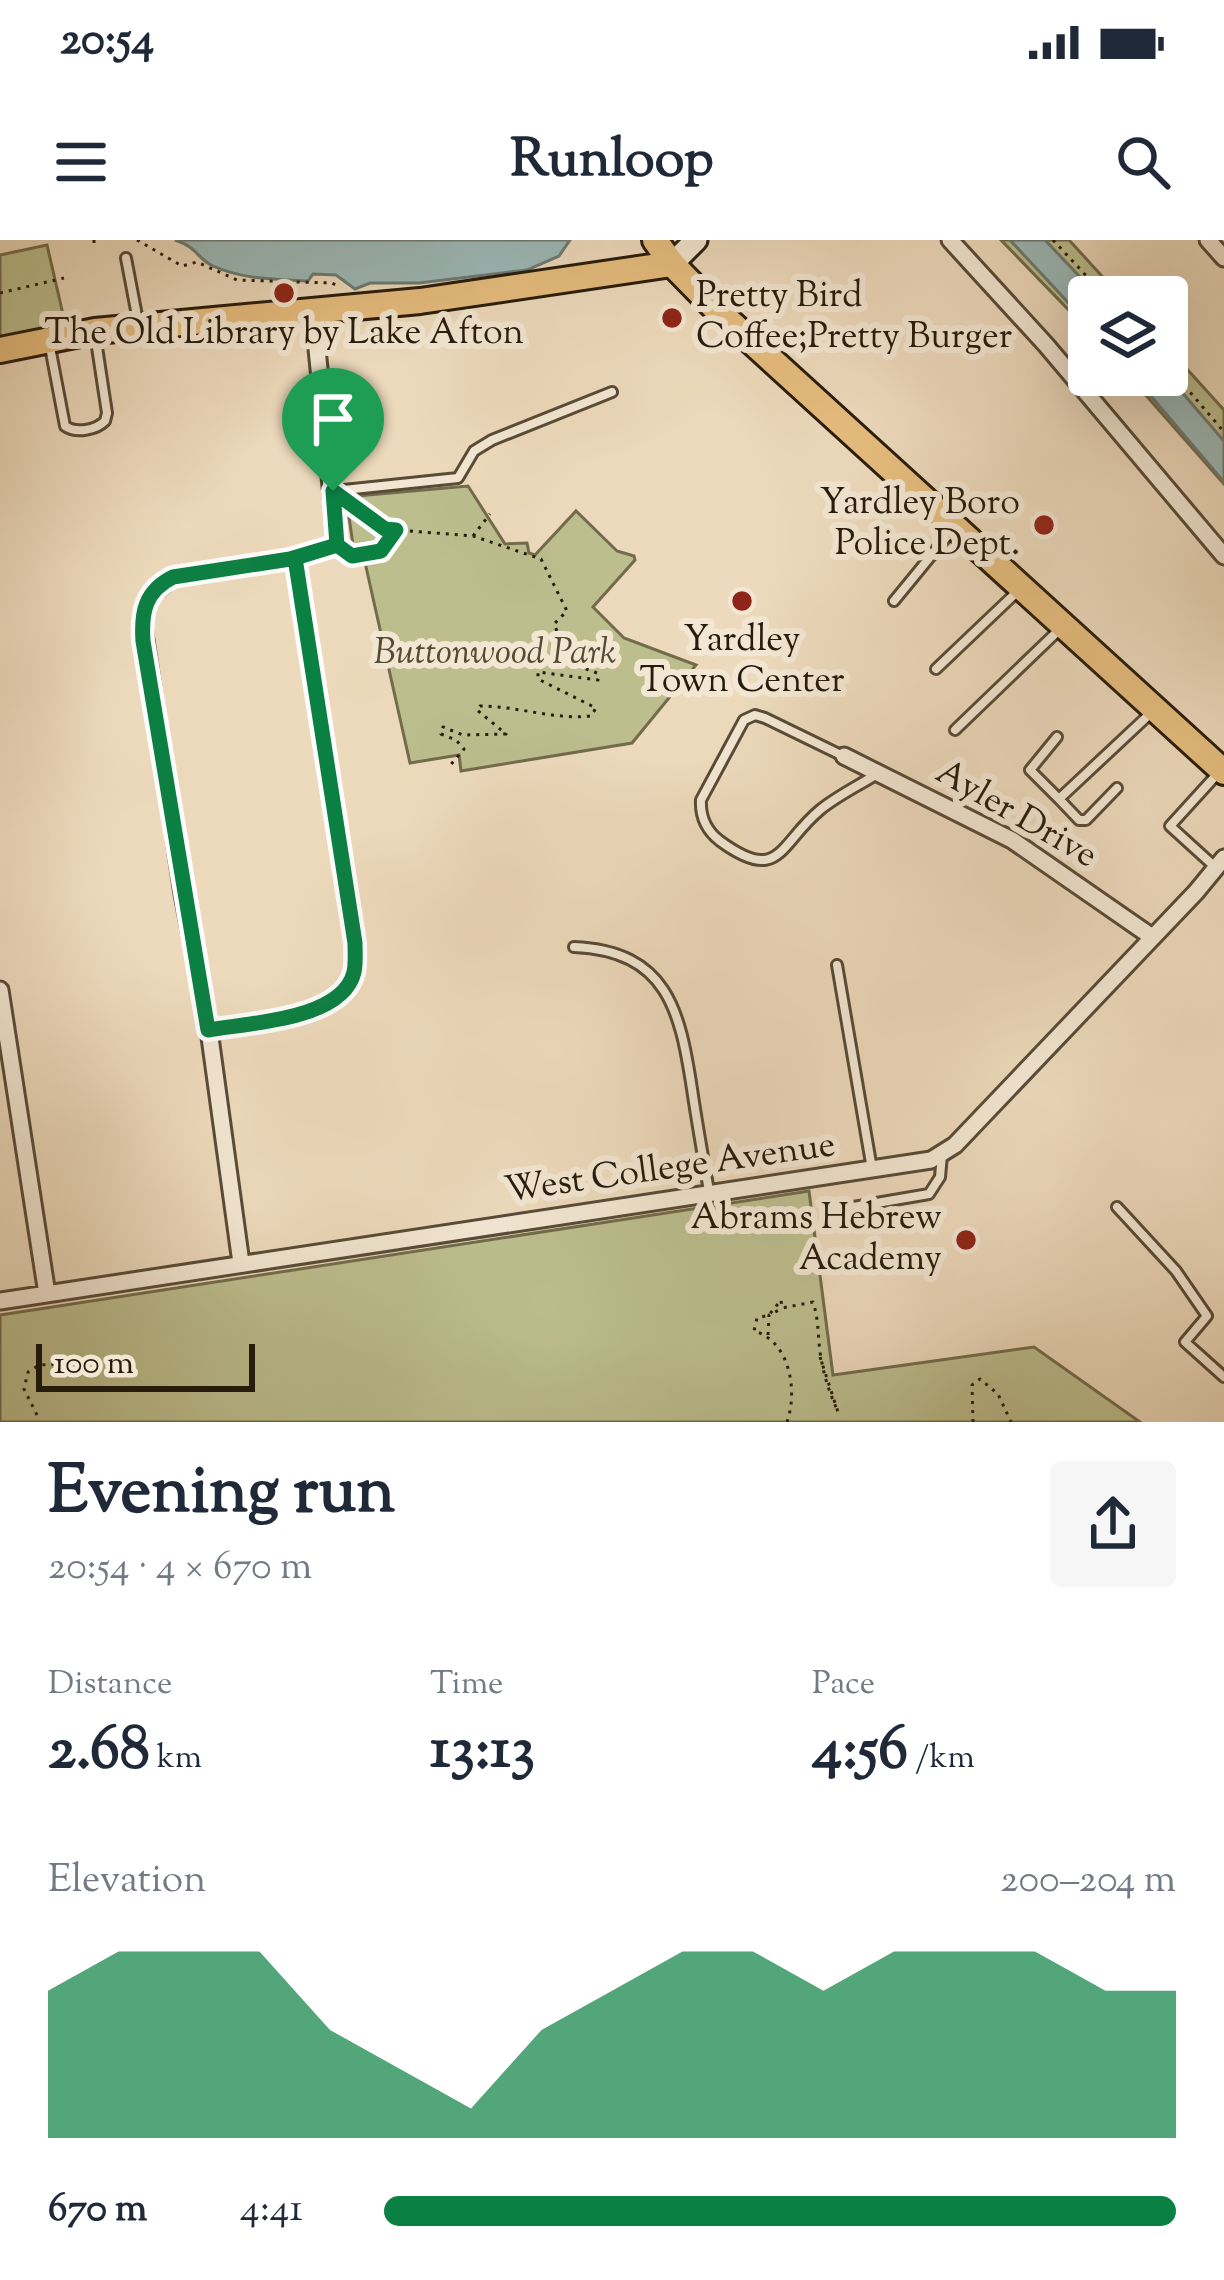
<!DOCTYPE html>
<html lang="en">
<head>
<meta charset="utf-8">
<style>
  :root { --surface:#fff; --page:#f6f6f7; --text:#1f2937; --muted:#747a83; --accent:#0b8043 }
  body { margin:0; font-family:"Sorts Mill Goudy",serif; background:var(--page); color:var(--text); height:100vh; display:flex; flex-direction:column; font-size:45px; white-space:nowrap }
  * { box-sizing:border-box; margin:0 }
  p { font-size:39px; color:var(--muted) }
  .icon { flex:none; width:66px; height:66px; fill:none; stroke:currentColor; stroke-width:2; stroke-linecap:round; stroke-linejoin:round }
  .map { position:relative; height:1182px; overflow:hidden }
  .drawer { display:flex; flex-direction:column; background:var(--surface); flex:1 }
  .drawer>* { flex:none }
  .tools { position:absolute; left:1068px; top:36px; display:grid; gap:24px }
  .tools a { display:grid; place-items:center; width:120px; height:120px; border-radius:12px; background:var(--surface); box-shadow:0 12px 48px #0002; font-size:60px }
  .scale { position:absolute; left:36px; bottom:30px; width:219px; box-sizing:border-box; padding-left:12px; border:6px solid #271b0b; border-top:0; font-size:33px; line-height:42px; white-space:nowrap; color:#271b0b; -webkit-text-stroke:9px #f3e7d3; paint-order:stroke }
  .pin { position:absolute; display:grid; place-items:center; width:102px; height:102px; color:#fff; margin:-123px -51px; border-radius:50% 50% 50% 0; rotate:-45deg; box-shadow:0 0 12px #0007 }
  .pin .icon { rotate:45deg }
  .round { display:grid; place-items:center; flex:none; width:126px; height:126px; border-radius:12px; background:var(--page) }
  .overview { display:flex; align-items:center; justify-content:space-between; height:204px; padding:0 48px }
  h1 { font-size:66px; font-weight:800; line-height:90px }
  .stats { display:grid; grid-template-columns:repeat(3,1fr); gap:18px; height:204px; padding:12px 48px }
  .stats div { display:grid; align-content:center }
  .stats b { font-size:60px; font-weight:800 }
  .stats small { font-size:33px; font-weight:400 }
  .stats p { font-size:33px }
  .chart { height:336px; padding:24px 48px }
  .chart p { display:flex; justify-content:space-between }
  .chart svg { width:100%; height:216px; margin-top:12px; fill:var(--accent); opacity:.7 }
  ul { padding:0 48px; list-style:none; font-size:39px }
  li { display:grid; grid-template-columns:192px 144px 1fr; align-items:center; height:90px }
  li i { height:30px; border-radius:15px; background:var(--accent) }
  .status { display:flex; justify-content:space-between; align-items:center; height:84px; padding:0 60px; background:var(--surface); direction:ltr }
  .status svg { height:33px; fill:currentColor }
  header { display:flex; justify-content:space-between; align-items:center; height:156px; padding:0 48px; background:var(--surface); font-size:54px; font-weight:800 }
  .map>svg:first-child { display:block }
  .green { fill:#bcbe8e; stroke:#726c4c; stroke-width:3 }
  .water { fill:#9bb9b8; stroke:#6d7a73; stroke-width:3 }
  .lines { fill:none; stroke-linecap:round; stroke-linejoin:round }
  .service-casing { stroke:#584b37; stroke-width:14 }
  .minor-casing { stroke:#584b37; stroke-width:21 }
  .secondary-casing { stroke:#271b0b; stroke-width:27 }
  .primary-casing { stroke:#271b0b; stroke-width:30 }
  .path { stroke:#271b0b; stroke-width:3; stroke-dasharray:3 6; stroke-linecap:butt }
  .service { stroke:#f3e7d3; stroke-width:8 }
  .minor { stroke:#f3e7d3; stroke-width:15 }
  .secondary { stroke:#f3e7d3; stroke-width:21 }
  .primary { stroke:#e6bd7e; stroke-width:24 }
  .route-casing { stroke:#fff; stroke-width:24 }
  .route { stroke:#0b8043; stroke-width:15 }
  .poi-dot { fill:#8f2418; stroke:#f3e7d3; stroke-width:4.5 }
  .labels { text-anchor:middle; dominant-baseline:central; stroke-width:12; stroke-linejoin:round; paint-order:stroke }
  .poi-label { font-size:36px; fill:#271b0b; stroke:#f3e7d3 }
  .park-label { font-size:36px; font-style:italic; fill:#544c32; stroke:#f3e7d3 }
  .street-label { font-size:36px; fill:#271b0b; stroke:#f3e7d3 }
</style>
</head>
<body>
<div class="status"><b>20:54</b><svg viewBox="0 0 49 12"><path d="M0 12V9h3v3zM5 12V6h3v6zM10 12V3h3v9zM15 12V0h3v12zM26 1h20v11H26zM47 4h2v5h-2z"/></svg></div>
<header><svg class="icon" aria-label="menu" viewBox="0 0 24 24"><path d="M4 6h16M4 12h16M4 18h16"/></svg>Runloop<svg class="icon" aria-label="search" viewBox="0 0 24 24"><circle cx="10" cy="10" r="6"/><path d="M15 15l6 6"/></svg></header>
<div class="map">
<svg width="1224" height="1182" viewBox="0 0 1224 1182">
  <rect width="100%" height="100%" fill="#eddabc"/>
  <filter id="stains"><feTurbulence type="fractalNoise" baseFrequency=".00167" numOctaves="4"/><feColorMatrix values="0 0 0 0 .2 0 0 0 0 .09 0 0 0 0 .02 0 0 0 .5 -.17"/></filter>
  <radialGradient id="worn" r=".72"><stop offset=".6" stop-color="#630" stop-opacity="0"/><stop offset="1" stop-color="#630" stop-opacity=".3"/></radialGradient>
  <path class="green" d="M1001 0H1069L1121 57H1089V91Z
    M47 5 65 83 0 98V15Z
    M1167 107 1224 170V244L1128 135H1167Z
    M468 246 505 304 527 303 529 313 535 315 576 271 617 311 634 316 635 320 593 367 624 398 696 425 632 503 461 531 459 515 410 523 364 318H355L347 264 357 256Z
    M809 951 833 1135 1034 1107 1140 1182H0V1075Z"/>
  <path class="water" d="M175 0H570L559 16 527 30 419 43H370L355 49 336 35 313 34 308 41C276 39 244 40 213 26 196 18 199 8 175 0Z
    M1010 0H1045L1099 57H1089V85Z
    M1133 135H1167L1224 201V242Z"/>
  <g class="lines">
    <defs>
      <path id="service" d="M126 18 138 81
        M50 107 65 186C76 194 96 190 105 181L107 173 95 94
        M334 251 458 238 474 211 492 200 612 152
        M894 361 953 289
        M936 429 1019 350
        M955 490 1061 388
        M1057 497 1030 530 1059 559 1153 471
        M841 515 765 478 755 475 744 480 701 560C700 578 707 591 720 601 780 645 779 604 820 570 837 556 858 546 877 534
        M1059 559 1079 580H1086L1117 548
        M1214 626 1170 586 1220 531
        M574 707C667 711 680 770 692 849 697 883 703 917 709 951
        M837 725 872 929
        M1117 967 1176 1031 1207 1076 1185 1102 1224 1137
        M830 971 929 954 940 937 942 915"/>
      <path id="minor" d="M950 0 1046 105 1224 316
        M1208 0 1224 18
        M844 516 1012 600 1152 697
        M0 750 47 1054
        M209 790C248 784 343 780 354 732 356 724 354 712 355 703L295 318
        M241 1023 209 790 183 654 142 380 149 357 173 337 295 318 337 305 313 70
        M0 1061 931 920 955 905 1196 652 1224 618"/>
      <path id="secondary" d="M672 24 696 0"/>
      <path id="primary" d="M655 0 672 24 719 72 1224 532
        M0 110 95 91 420 61 672 24"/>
    </defs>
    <use href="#service" class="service-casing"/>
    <use href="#minor" class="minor-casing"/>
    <use href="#secondary" class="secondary-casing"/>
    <use href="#primary" class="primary-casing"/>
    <path class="path" d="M94 0V9
      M137 0 182 26 197 22 237 40 332 43 339 47
      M1053 0 1106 57
      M0 53 64 38
      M1167 125 1224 192
      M348 260 385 289 473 296 541 319 567 371 554 384 563 406 551 416 597 433 598 440 538 432V439L596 468 591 476C553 480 518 466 480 466L477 470 506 494 463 495 443 487 441 494 456 500 464 509 448 528
      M473 296 490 274
      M350 315 381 311 395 292
      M768 1095 769 1075 779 1070
      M37 1175 24 1149 28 1132 39 1125 80 1123
      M787 1182C798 1151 790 1101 754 1091L757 1078 769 1075 781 1060 782 1068 813 1062C820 1083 817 1102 822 1123 825 1140 831 1156 838 1172L820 1117
      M973 1182 972 1145 980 1139 998 1154 1011 1182"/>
    <use href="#service" class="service"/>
    <use href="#minor" class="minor"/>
    <use href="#secondary" class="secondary"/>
    <use href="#primary" class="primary"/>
  </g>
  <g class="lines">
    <defs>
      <path id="route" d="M333 251 337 305 290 319 173 337C145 351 141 372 143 401L208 790C248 783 343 780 354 732 356 724 355 712 355 703L295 318 337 305 352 316 381 311 396 290 385 289 333 251"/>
    </defs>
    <use href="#route" class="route-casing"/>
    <use href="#route" class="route"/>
  </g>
  <g class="poi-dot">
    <circle cx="284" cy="53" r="12"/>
    <circle cx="672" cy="78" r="12"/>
    <circle cx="1044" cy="285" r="12"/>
    <circle cx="742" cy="361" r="12"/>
    <circle cx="966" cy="1000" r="12"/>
  </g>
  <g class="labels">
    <g class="poi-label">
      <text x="696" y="57" text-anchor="start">Pretty Bird<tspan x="696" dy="41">Coffee;Pretty Burger</tspan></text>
      <text x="284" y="94">The Old Library by Lake Afton</text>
      <text x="1020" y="264" text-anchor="end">Yardley Boro<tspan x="1020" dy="41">Police Dept.</tspan></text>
      <text x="742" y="401">Yardley<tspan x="742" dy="41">Town Center</tspan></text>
      <text x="942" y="979" text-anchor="end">Abrams Hebrew<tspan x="942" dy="41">Academy</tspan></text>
    </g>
    <g class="park-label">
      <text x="495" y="414">Buttonwood Park</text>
    </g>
    <g class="street-label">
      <text transform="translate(1016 575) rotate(30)">Ayler Drive</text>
      <text transform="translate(670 929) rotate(-8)">West College Avenue</text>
    </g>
  </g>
  <rect width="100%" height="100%" filter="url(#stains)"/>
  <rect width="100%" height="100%" fill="url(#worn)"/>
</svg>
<div class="tools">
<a><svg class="icon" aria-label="layers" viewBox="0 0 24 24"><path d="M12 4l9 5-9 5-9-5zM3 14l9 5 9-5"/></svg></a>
</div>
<div class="scale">100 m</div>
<div class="pin" style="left:333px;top:251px;background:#1e9e55"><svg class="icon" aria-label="arrive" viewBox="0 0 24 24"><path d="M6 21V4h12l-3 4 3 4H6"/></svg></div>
</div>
<section class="drawer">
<div class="overview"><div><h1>Evening run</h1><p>20:54 · 4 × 670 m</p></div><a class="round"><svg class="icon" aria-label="share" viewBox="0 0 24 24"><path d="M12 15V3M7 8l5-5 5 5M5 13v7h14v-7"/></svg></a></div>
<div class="stats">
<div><p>Distance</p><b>2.68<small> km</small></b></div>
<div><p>Time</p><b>13:13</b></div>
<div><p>Pace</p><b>4:56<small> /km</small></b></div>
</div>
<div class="chart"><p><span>Elevation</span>200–204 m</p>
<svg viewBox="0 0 160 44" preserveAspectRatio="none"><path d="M0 44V14L10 6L20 6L30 6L40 22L50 30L60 38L70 22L80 14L90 6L100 6L110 14L120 6L130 6L140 6L150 14L160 14V44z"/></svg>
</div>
<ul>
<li><b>670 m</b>4:41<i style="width:100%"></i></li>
</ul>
</section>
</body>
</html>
